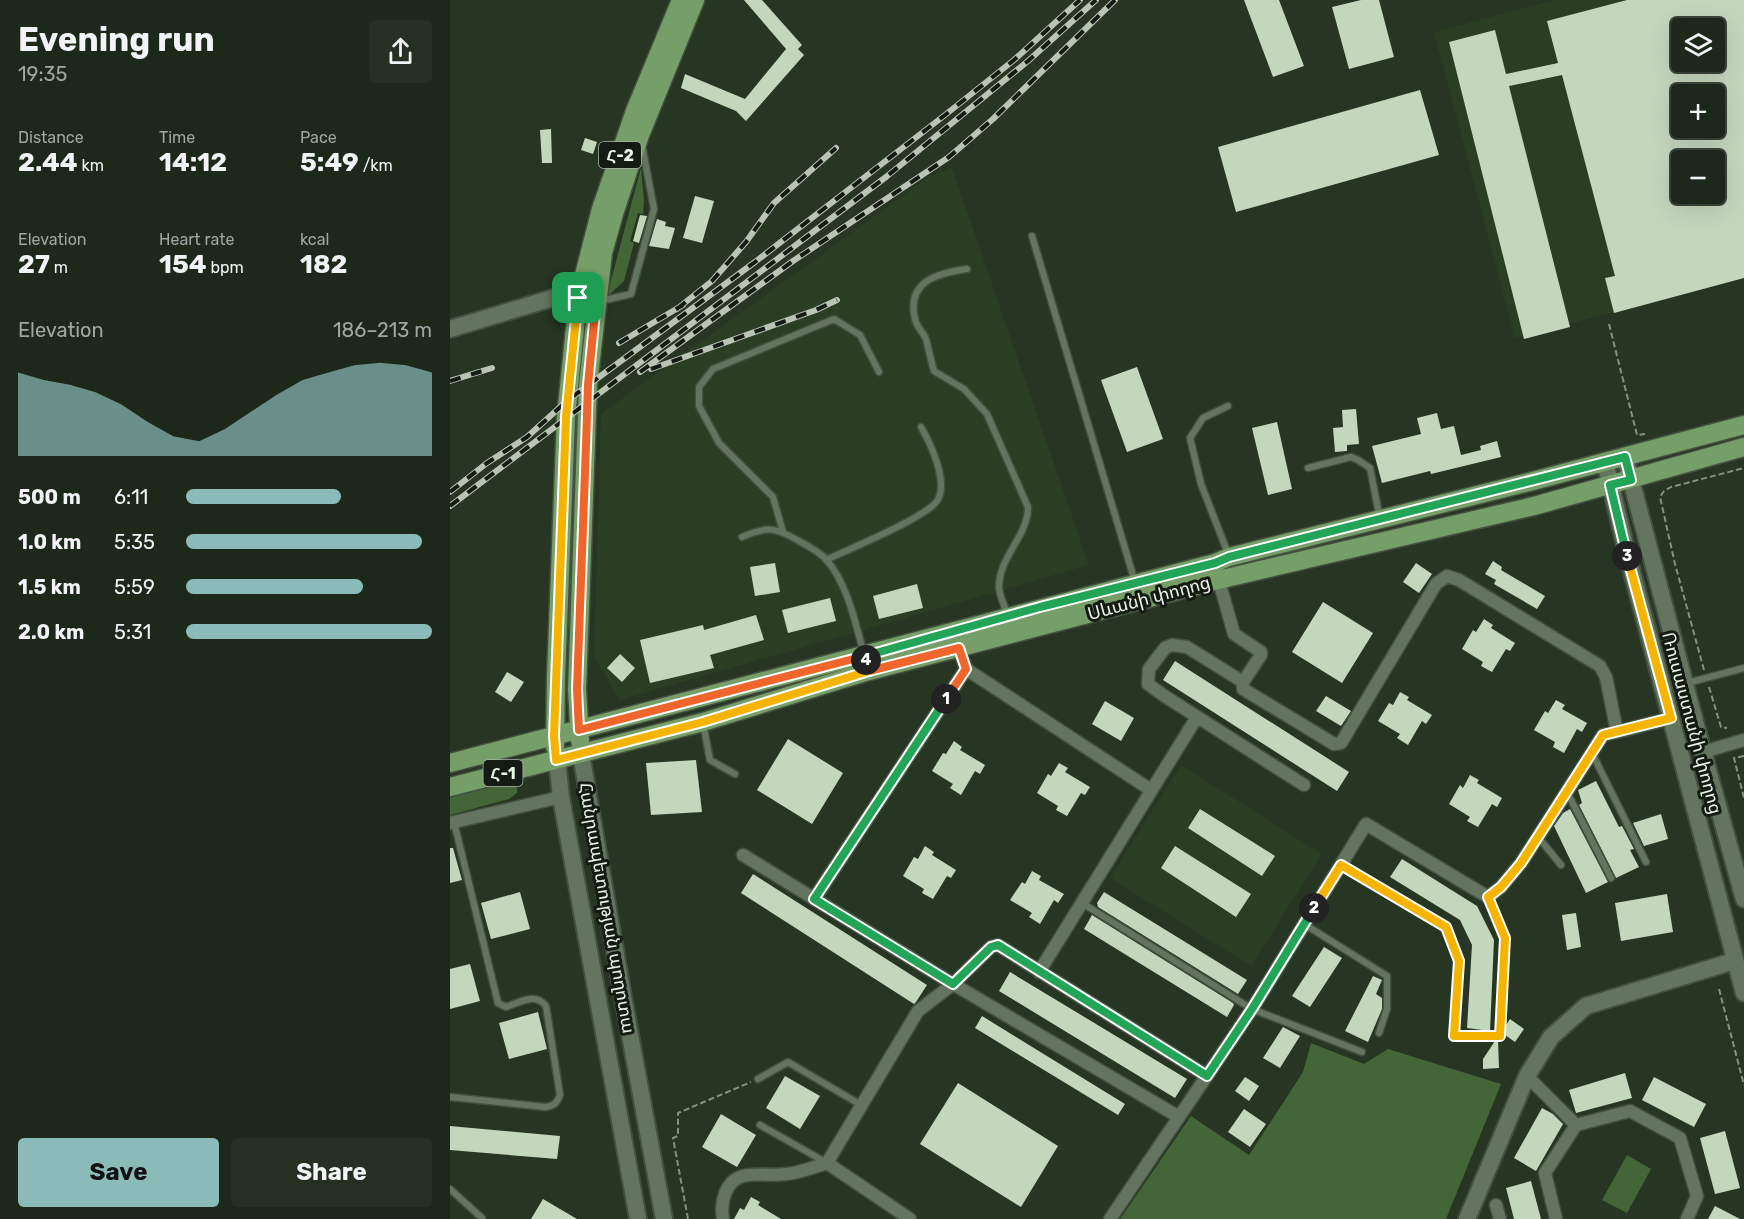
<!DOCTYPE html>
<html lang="en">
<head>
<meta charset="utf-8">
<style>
  :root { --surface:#1c281a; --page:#253023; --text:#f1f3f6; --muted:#a0a6a2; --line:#3a4439; --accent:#8bbbb9 }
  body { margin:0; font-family:Rubik,"Noto Sans Armenian",sans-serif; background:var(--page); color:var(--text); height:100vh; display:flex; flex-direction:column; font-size:22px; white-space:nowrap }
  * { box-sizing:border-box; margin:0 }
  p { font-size:20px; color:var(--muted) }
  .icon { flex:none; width:33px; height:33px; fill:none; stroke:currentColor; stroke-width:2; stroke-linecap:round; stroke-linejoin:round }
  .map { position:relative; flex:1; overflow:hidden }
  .panel { display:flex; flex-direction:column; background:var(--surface); width:450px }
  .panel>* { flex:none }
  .buttons { position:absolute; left:1221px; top:18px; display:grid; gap:12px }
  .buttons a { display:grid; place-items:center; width:54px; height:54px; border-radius:6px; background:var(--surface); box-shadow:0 6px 24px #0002,0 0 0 2px var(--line); font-size:30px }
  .pin { position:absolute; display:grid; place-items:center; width:51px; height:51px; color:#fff; margin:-26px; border-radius:12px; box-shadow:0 3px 9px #0006 }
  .km { position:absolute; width:30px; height:30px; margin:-15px; border-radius:50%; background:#222; color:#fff; font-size:16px; line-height:30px; text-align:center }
  .round { display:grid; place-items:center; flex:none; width:63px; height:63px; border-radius:6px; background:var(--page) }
  .head { display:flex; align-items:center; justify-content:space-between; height:102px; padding:0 18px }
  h1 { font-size:33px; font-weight:700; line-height:45px }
  .figures { display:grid; grid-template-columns:repeat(3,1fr); gap:9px; height:102px; padding:6px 18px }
  .figures div { display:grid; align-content:center }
  .figures b { font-size:26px; font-weight:700 }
  .figures small { font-size:16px; font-weight:400 }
  .figures p { font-size:16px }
  .chart { height:168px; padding:12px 18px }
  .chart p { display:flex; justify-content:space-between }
  .chart svg { width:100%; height:108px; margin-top:6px; fill:var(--accent); opacity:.7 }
  .primary-button { display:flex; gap:12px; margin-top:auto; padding:12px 18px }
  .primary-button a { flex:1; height:69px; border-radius:6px; background:var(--accent); color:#111; font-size:24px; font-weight:700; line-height:69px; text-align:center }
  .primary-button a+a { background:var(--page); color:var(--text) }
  ul { padding:0 18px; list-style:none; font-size:20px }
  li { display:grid; grid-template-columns:96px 72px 1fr; align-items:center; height:45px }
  li i { height:15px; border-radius:8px; background:var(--accent) }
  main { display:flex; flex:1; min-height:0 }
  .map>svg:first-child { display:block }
  .built { fill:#2a3e24; fill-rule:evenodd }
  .green { fill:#436538 }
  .building { fill:#c3d7bd; fill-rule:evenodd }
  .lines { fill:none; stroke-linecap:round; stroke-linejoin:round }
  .lane-casing { stroke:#43503f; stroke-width:9 }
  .street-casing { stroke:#43503f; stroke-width:15 }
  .secondary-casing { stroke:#43503f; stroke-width:20 }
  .primary-casing { stroke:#43503f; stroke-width:21 }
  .path { stroke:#849281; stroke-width:2; stroke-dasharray:6 3; stroke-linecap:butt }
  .lane { stroke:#63755e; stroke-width:6 }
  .street { stroke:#63755e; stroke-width:12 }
  .secondary { stroke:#63755e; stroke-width:16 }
  .primary { stroke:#759e68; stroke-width:18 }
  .rail-casing { stroke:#b9c4b5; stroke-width:6 }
  .rail { stroke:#141b12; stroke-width:4; stroke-dasharray:11; stroke-linecap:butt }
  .split-1-casing { stroke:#fff; stroke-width:12 }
  .split-2-casing { stroke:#fff; stroke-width:12 }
  .split-3-casing { stroke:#fff; stroke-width:12 }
  .split-4-casing { stroke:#fff; stroke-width:12 }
  .split-5-casing { stroke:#fff; stroke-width:12 }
  .split-1 { stroke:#f0652b; stroke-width:8 }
  .split-2 { stroke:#22a559; stroke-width:8 }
  .split-3 { stroke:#f5b400; stroke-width:8 }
  .split-4 { stroke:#22a559; stroke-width:8 }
  .split-5 { stroke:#f5b400; stroke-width:8 }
  .labels { text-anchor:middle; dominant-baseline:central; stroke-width:6; stroke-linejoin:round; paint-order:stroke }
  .shield { fill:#141b12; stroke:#a9b2a6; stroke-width:1.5 }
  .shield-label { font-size:16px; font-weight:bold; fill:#e9f3e6 }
  .street-label { font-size:18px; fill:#e9f3e6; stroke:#141b12 }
</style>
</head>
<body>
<main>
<section class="panel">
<div class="head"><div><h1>Evening run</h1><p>19:35</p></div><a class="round"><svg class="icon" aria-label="share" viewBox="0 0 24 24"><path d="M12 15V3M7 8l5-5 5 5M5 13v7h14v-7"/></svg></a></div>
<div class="figures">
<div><p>Distance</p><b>2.44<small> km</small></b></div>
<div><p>Time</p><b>14:12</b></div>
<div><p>Pace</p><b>5:49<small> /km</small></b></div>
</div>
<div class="figures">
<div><p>Elevation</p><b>27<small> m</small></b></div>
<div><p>Heart rate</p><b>154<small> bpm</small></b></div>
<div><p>kcal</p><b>182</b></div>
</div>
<div class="chart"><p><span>Elevation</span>186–213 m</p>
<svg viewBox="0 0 160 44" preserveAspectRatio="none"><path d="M0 44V10L10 13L20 15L30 18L40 23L50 30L60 36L70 38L80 33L90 26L100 19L110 13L120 10L130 7L140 6L150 7L160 10V44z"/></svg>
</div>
<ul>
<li><b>500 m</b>6:11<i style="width:63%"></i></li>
<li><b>1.0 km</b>5:35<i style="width:96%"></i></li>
<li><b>1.5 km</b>5:59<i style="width:72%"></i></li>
<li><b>2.0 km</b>5:31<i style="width:100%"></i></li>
</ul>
<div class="primary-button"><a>Save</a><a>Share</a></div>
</section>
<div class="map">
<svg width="1294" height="1219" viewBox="0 0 1294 1219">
  <rect width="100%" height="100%" fill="#263622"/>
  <path class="built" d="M1105 0H1294V278L1065 338 984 32ZM1232 28H1264V62H1232ZM1232 94H1264V128H1232ZM1232 160H1264V194H1232Z
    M502 168 639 565 170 700 144 658 151 414 480 176Z
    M731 765 872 854 801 966 660 878Z"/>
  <path class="green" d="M191 168 194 200 193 214 188 213 180 241 184 243 174 281 159 295H157Z
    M126 426H131L122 629 117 628Z
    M61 782 67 788V793L59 799 0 815V796Z
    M861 1043 914 1064 938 1049 1051 1084 996 1219H670L741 1116 799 1155 853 1072Z
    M1177 1155 1201 1169 1177 1213 1152 1200Z"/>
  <path class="building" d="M294 0H312L352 45 348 49 354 55 296 121 286 111 231 88 235 74 295 99 336 49Z
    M794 0H829L854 66 823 77Z
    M911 0H929L944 57 899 69 882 7Z
    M1177 0H1294V278L1164 313 1155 278 1165 276 1112 75 1059 86 1120 327 1074 339 999 42 1045 30 1056 74 1108 63 1097 21ZM1232 28H1264V62H1232ZM1232 94H1264V128H1232ZM1232 160H1264V194H1232Z
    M970 90 989 155 786 212 768 147Z
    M101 129 102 163H92L90 130Z
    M135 138 147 142 143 154 131 150Z
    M245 196 264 201 252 243 233 238Z
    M190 215 197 216 189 243 183 241Z
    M207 219 216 222 215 226 225 228 219 249 199 246Z
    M687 367 713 439 677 452 651 380Z
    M906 409 909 444 897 445V451L885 452 883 428 893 427 892 410Z
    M987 413 991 429 1004 426 1011 455 1031 450 1030 446 1047 441 1051 457 981 474 980 471 932 483 922 446 971 434 967 418Z
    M827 422 842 489 818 495 802 428Z
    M1043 561 1052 567 1051 570 1095 596 1087 609 1044 584 1046 580 1035 574Z
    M325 563 330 592 305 596 300 567Z
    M966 563 982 574 969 593 953 582Z
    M467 584 473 608 429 619 423 596Z
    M380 598 386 621 338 633 332 610Z
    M873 602 923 633 892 683 842 652Z
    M306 615 314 640 260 655 264 668 200 683 190 640 253 625 254 630Z
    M1034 619 1043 625 1041 628 1065 643 1060 651 1056 649 1042 672 1031 666 1033 662 1012 649 1023 630 1026 632Z
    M170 654 185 668 172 682 157 668Z
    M725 661 899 772 887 791 713 680Z
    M57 672 74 682 61 702 45 692Z
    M950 692 959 697 957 700 982 715 976 724 972 721 958 745 947 738 950 734 928 721 939 703 943 705Z
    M876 696 901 711 891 726 866 711Z
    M1106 700 1115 705 1112 709 1137 723 1132 732 1127 729 1114 753 1103 747 1105 742 1084 730 1095 711 1098 713Z
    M655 701 684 718 671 741 642 724Z
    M338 739 393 773 362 824 307 790Z
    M504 741 512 747 510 750 535 765 530 774 525 771 511 795 500 788 503 784 482 771 493 753 496 754Z
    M246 760 252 812 201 815 196 763Z
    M609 763 618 768 615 772 640 787 635 795 631 793 617 816 606 810 608 806 587 793 598 774 601 776Z
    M1020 775 1029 780 1027 783 1052 798 1047 807 1042 804 1028 827 1017 821 1020 817 999 804 1010 785 1013 788Z
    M1146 781 1169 827 1172 826 1184 849 1180 850 1189 867 1166 878 1129 805 1132 803 1128 790Z
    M750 809 825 856 812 876 738 828Z
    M1120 809 1158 882 1136 893 1104 826 1113 813Z
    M1211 814 1218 839 1194 846 1183 823Z
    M475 846 484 852 482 855 506 870 501 878 497 876 483 899 472 893 474 889 453 876 464 857 468 859Z
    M725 846 801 894 786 917 711 868Z
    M0 848H3L12 880 0 883Z
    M952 859 1027 906 1044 940 1040 1031 1017 1028 1022 945 1010 920 940 877Z
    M582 871 591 876 589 880 614 894 608 903 604 900 590 924 579 917 582 913 560 900 572 882 575 884Z
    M303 874 477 985 466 1002 464 1004 291 893Z
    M70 892 80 929 41 939 31 903Z
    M654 892 797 980 788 994 648 907 647 903Z
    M1217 894 1223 932 1171 941 1165 903Z
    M1126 913 1131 947 1117 950 1112 915Z
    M642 915 783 1003 784 1005 777 1017 634 929Z
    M874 947 892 958 860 1007 842 996Z
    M20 964 30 1001 0 1009V969Z
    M560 972 737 1079 725 1098 549 991Z
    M923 976 932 980 926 994 932 998V1009L918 1042 895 1031Z
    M88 1012 97 1049 59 1059 49 1023Z
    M532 1016 675 1104 668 1115 525 1028Z
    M1060 1019 1074 1029 1065 1042 1055 1035 1056 1025Z
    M833 1027 850 1036 830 1068 813 1058Z
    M1045 1041H1048L1049 1068 1033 1069V1059Z
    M1175 1073 1182 1098 1126 1113 1119 1090Z
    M335 1076 370 1096 350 1129 316 1108Z
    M795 1077 809 1086 799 1101 785 1091Z
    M1204 1077 1256 1104 1244 1127 1192 1100Z
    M508 1083 608 1146 571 1207 470 1144Z
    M1092 1108 1103 1114 1113 1124 1086 1171 1064 1158Z
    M794 1109 816 1124 800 1147 778 1132Z
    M271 1114 306 1135 287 1167 252 1147Z
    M0 1126 110 1136 107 1159 0 1150Z
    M1275 1131 1290 1188 1265 1194 1250 1138Z
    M1081 1181 1091 1219H1064L1056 1188Z
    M301 1197 310 1202 308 1205 331 1219H284L290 1208 294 1210Z
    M93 1199 127 1219H81Z
    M1265 1206 1290 1219H1258Z"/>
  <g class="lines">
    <defs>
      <path id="lane" d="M582 236 685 582
        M517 269C488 273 456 281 465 319 466 326 473 332 476 339 479 350 481 361 484 371L514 389 537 414 578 507C578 537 549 556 549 587 549 595 555 606 557 614
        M150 301 181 294 204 209 192 145
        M778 406 753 418 740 438 751 484 779 556
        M858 468 901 457 908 460 920 468 930 519
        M333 532 323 497 269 443 249 406V387L263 369 384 319 410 335 429 372
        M292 537C317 526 325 527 349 541 358 546 368 551 376 559 398 585 405 622 414 654
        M376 560C399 549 475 518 487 501 499 483 481 444 471 427
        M1237 683 1294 668
        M253 723 260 760 285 774
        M1142 753 1196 862
        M1117 792 1161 878
        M1088 837 1111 865
        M891 865 996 927 1009 961 1004 1036H1050L1055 938 1038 897
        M632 903 802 1009 912 1052
        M854 924 937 976V1009L929 1033
        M308 1079 338 1062 411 1105
        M0 1097 95 1107C104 1106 107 1103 110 1095L96 1006C85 992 70 1002 56 1007L48 1003 4 822
        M310 1125 377 1163
        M0 1189 32 1218"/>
      <path id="street" d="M767 574 784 634 811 652V655L793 682V689L884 744 891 743 986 584 997 576 1009 580 1150 666 1156 677 1167 732 1221 718
        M516 669 701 790
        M793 682 737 647 722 645 715 648 699 669 698 684 713 695 854 785
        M1253 752 1294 740
        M0 823 111 797
        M293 855 503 984 729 1117
        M364 899 516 669 509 648
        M589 972 747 717
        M1077 1076 1126 1125 1180 1111 1230 1138 1247 1196 1237 1219
        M377 1163 468 1011 503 984 541 947 548 945 757 1076
        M1046 1205 1050 1219
        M273 1219C270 1203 275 1181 293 1176 307 1173 323 1176 336 1174 350 1173 364 1167 377 1163L460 1219
        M660 1219 802 1009 916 824 1038 897 1051 887 1071 863 1153 735 1167 732
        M1106 1219 1095 1173 1126 1125"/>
      <path id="secondary" d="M0 329 106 297 141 301
        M1175 457 1253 752 1294 899
        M1155 462 1178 557 1294 993
        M131 754 174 1002 214 1219
        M107 760 111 797 188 1219
        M1017 1219 1077 1076 1101 1037 1136 1006 1284 961"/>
      <path id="primary" d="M130 741 127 689 138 385 153 253 164 214 190 135 245 0
        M105 747 106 677 116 417 128 298 151 209 185 111 231 0
        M0 763 765 563 779 557 1079 482 1294 425
        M0 787 253 722 419 671 768 580 1084 506 1294 447"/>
    </defs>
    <use href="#lane" class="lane-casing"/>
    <use href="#street" class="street-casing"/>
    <use href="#secondary" class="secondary-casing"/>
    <use href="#primary" class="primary-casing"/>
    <path class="path" d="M1159 324 1187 435 1195 434
      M1254 670 1225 564 1210 497 1214 491 1221 487 1294 468
      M1259 687 1271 727 1277 728
      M1294 756 1284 758 1294 798
      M1269 989 1294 1085
      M238 1219 223 1138 228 1136V1113L301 1082"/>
    <use href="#lane" class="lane"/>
    <use href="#street" class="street"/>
    <use href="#secondary" class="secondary"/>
    <use href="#primary" class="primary"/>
    <defs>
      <path id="rail" d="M227 309 262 281 296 242 324 203 386 148
        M169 343 233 305
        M201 369 366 310 387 300
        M190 372 343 261 499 157 543 119 665 0
        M0 381 42 368
        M0 492 37 463 77 437 118 400 305 262 495 115 564 60 630 0
        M0 506 436 177 578 61 646 0"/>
    </defs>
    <use href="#rail" class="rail-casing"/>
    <use href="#rail" class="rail"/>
  </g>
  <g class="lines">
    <defs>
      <path id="split-1" d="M128 298 146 302 138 385 136 445 127 689 129 730 415 656 419 671 509 648 516 669 496 699"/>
      <path id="split-2" d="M496 699 364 899 503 984 541 947 548 945 757 1076 802 1009 864 908"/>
      <path id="split-3" d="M864 908 891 865 996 927 1009 961 1004 1036H1050L1055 938 1038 897 1051 887 1071 863 1153 735 1221 718 1177 556"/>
      <path id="split-4" d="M416 660 415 656 590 607 765 563 779 557 1175 457 1181 480 1160 485 1177 556"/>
      <path id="split-5" d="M128 298 116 417 104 736 106 760 253 722 419 671 416 660"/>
    </defs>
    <use href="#split-1" class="split-1-casing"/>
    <use href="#split-2" class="split-2-casing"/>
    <use href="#split-3" class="split-3-casing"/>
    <use href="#split-4" class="split-4-casing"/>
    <use href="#split-5" class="split-5-casing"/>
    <use href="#split-1" class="split-1"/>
    <use href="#split-2" class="split-2"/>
    <use href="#split-3" class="split-3"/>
    <use href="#split-4" class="split-4"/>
    <use href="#split-5" class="split-5"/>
  </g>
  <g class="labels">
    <g class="shield">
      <rect x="149" y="142" width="42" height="26" rx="4.5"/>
      <rect x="33.5" y="760" width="39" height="26" rx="4.5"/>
    </g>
    <g class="shield-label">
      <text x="170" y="155">Հ-2</text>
      <text x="53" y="773">Հ-1</text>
    </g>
    <g class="street-label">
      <text transform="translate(699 598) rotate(-15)">Սևանի փողոց</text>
      <text transform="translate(1242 723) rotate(75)">Ռուսաստանի փողոց</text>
      <text transform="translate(157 908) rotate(80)">Հանրապետության պողոտա</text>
    </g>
  </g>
</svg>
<div class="buttons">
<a><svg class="icon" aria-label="layers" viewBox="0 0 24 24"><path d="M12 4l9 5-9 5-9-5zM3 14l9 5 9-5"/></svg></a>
<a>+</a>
<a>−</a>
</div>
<div class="pin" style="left:128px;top:298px;background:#1e9e55"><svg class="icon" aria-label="arrive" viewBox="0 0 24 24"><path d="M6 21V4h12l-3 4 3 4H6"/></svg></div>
<b class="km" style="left:496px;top:699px">1</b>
<b class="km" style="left:864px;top:908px">2</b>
<b class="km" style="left:1177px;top:556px">3</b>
<b class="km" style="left:416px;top:660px">4</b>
</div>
</main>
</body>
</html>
